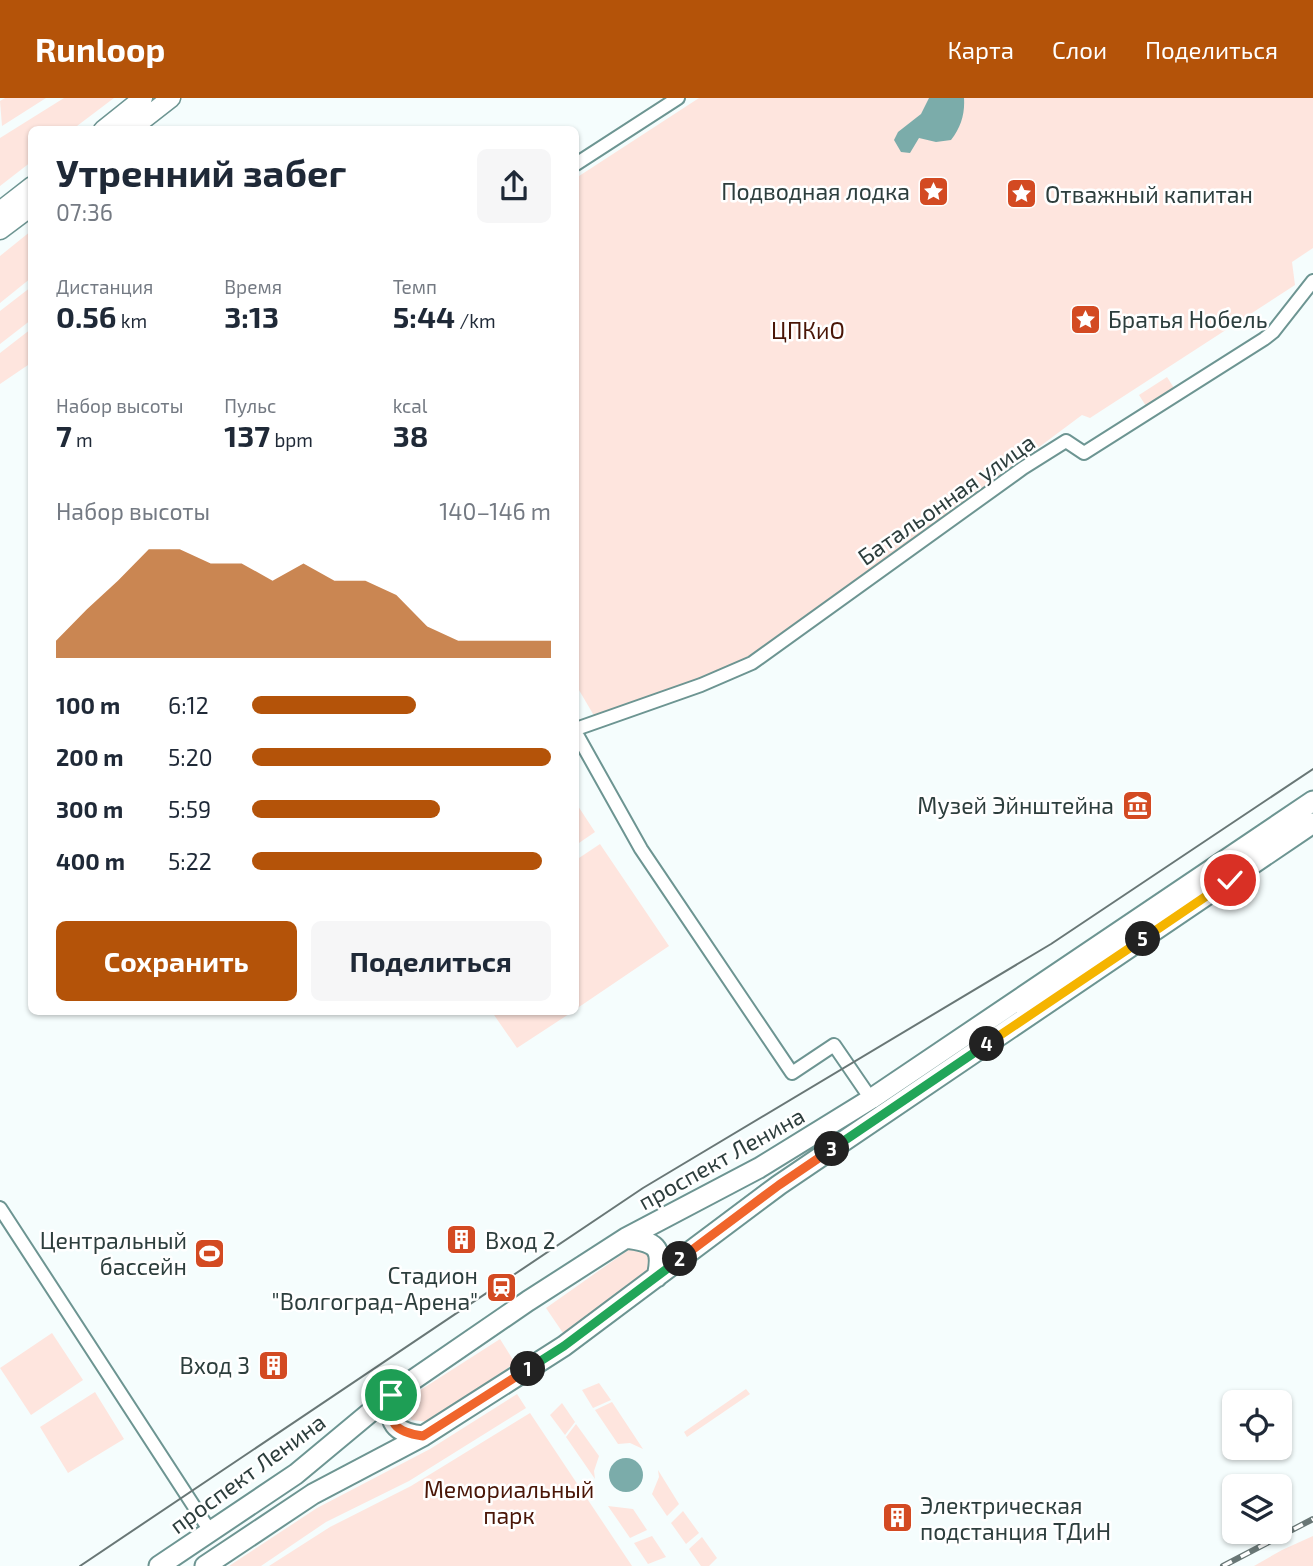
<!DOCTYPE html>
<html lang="ru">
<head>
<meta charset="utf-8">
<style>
  :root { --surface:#fff; --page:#f6f6f7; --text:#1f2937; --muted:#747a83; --accent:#b45309 }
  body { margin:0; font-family:"Exo 2",sans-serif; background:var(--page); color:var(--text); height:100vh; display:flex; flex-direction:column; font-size:26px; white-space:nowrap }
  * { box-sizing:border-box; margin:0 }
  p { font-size:23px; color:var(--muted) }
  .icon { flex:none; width:38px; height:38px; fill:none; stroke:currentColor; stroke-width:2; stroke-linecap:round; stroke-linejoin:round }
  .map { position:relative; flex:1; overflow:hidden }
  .drawer { position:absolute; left:28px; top:28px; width:551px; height:889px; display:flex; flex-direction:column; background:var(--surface); border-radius:10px; box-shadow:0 2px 5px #0004 }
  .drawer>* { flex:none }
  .fabs { position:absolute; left:1222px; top:1292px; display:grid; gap:14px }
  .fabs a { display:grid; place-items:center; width:70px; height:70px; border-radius:10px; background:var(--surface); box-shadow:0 2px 5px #0004; font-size:35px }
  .pin { position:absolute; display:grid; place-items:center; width:60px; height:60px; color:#fff; margin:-30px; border:4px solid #fff; border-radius:50%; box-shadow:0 2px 7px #0007 }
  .km { position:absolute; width:35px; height:35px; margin:-18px; border-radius:50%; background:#222; color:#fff; font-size:19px; line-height:35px; text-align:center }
  .round { display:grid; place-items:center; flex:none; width:74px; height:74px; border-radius:10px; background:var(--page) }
  .headline { display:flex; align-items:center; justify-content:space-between; height:119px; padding:0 28px }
  h1 { font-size:38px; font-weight:700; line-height:52px }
  .metrics { display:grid; grid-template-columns:repeat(3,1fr); gap:10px; height:119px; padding:7px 28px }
  .metrics div { display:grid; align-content:center }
  .metrics b { font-size:30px; font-weight:700 }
  .metrics small { font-size:19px; font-weight:400 }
  .metrics p { font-size:19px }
  .chart { height:196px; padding:14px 28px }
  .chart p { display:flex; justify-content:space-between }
  .chart svg { width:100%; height:126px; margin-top:7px; fill:var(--accent); opacity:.7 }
  .action { display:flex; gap:14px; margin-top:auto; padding:14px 28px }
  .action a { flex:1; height:80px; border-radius:10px; background:var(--accent); color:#fff; font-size:28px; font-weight:700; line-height:80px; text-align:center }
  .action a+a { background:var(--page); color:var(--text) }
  ul { padding:0 28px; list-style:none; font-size:23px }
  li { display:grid; grid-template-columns:112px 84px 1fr; align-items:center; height:52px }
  li i { height:18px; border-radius:9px; background:var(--accent) }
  header { display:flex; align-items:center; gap:42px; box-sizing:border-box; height:98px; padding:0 35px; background:var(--accent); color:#fff }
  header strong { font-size:33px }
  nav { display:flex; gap:38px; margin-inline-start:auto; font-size:24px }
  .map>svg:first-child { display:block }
  .green { fill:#fee5de }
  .water { fill:#7bacaa }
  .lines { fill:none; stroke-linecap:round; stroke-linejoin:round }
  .street-casing { stroke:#6d9592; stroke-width:16 }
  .secondary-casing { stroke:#6d9592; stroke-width:21 }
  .primary-casing { stroke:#6d9592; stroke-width:23 }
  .street { stroke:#fff; stroke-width:12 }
  .secondary { stroke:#fff; stroke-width:18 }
  .primary { stroke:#fff; stroke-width:19 }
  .tram { stroke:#697776; stroke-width:2 }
  .rail-casing { stroke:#697776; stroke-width:6 }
  .rail { stroke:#fff; stroke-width:3.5; stroke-dasharray:10; stroke-linecap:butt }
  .split-1-casing { stroke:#fff; stroke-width:14 }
  .split-2-casing { stroke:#fff; stroke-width:14 }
  .split-3-casing { stroke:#fff; stroke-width:14 }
  .split-4-casing { stroke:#fff; stroke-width:14 }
  .split-5-casing { stroke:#fff; stroke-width:14 }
  .split-6-casing { stroke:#fff; stroke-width:14 }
  .split-1 { stroke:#f0652b; stroke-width:9 }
  .split-2 { stroke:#22a559; stroke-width:9 }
  .split-3 { stroke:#f0652b; stroke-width:9 }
  .split-4 { stroke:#22a559; stroke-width:9 }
  .split-5 { stroke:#f5b400; stroke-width:9 }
  .split-6 { stroke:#f5b400; stroke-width:9 }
  .labels { text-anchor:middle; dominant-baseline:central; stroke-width:5; stroke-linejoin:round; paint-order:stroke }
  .poi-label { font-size:23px; fill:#2d3e3d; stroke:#fff; text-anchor:end }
  .park-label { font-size:23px; fill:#4a1607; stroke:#fff }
  .street-label { font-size:23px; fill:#2d3e3d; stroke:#fff }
</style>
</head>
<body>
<header>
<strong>Runloop</strong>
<nav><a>Карта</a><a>Слои</a><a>Поделиться</a></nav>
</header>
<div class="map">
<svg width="1313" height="1468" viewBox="0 0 1313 1468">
  <rect width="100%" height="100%" fill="#f5fdfd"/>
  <path class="green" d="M5 0H46L2 28 0 3Z
    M64 0H114L73 31 32 32 31 64 0 88V40Z
    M699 0H1313V150L1292 164 1295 187 1090 320 1082 317 757 559 596 621 576 587V80Z
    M31 133V180L0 205V158Z
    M31 189V222L0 246V213Z
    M31 231V265L0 286V255Z
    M1167 279 1174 290 1146 308 1139 297Z
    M576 705 595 734 576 747Z
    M600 746 669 848 576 911V762Z
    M492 914H572L517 950Z
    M634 1148 643 1150 650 1160 648 1175 563 1235 546 1210Z
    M52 1235 83 1282 31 1317 0 1270Z
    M500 1241 515 1265 428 1324 412 1322 405 1310 408 1300Z
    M599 1285 611 1302 593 1310 582 1292Z
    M746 1291 750 1296 687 1339 684 1334Z
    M95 1294 124 1341 68 1375 40 1329Z
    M517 1296 526 1310 409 1383 326 1424 261 1468H229L317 1410 430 1351Z
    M612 1304 643 1351 630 1345 618 1346 595 1312Z
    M562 1305 575 1324 565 1337 550 1317Z
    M530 1315 632 1468H269L330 1429 411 1388Z
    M576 1326 599 1358 594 1373 595 1381 566 1339Z
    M658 1372 679 1406 667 1418 652 1396 659 1379Z
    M608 1408 633 1411 647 1432 630 1440Z
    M683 1413 699 1435 686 1446 671 1425Z
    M652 1438 666 1459 648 1466 634 1445Z
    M1313 1438V1468H1254L1282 1452Z
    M702 1439 717 1460 709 1468H701L689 1451Z"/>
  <path class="water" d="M929 0H964C965 16 961 29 951 42L936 44 919 40 910 55 901 54 894 42 898 34 921 16Z
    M609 1377a17 17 0 1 1 34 0a17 17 0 1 1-34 0Z"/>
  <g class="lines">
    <defs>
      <path id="street" d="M576 66 678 0
        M576 631 701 587 752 565 1023 370 1066 343 1084 355 1264 241 1273 234 1313 183
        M576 635 641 751 792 975 834 947 871 1001
        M0 1110 210 1433"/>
      <path id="secondary" d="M103 32 143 0
        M130 32 171 0
        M0 113 32 88
        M0 132 32 108"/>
      <path id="primary" d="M626 1140C655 1144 664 1148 657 1179
        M391 1297C388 1325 394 1335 423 1338
        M159 1468 296 1376 391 1297 528 1203 626 1140 759 1070 871 1001 1313 703
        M205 1468 313 1396 423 1338 564 1248 779 1087 1313 725"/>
    </defs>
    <use href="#street" class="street-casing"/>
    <use href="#secondary" class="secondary-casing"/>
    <use href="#primary" class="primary-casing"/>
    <use href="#street" class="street"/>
    <use href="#secondary" class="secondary"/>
    <use href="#primary" class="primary"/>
    <path class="tram" d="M80 1468 643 1090 1051 846 1313 671"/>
    <defs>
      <path id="rail" d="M1223 1468 1313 1421"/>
    </defs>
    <use href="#rail" class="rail-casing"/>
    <use href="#rail" class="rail"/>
  </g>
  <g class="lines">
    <defs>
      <path id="split-1" d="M391 1297C388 1325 394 1334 423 1338L528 1271"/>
      <path id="split-2" d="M528 1271 564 1248 680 1161"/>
      <path id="split-3" d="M680 1161 779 1087 832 1051"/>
      <path id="split-4" d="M832 1051 987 946"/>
      <path id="split-5" d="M987 946 1143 841"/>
      <path id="split-6" d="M1143 841 1230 782"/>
    </defs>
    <use href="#split-1" class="split-1-casing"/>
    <use href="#split-2" class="split-2-casing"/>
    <use href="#split-3" class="split-3-casing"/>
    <use href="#split-4" class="split-4-casing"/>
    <use href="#split-5" class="split-5-casing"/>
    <use href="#split-6" class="split-6-casing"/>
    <use href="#split-1" class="split-1"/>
    <use href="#split-2" class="split-2"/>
    <use href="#split-3" class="split-3"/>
    <use href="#split-4" class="split-4"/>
    <use href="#split-5" class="split-5"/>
    <use href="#split-6" class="split-6"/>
  </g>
  <defs>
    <symbol id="sight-square" viewBox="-11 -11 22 22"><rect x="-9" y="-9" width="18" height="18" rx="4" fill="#d34a22" stroke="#fff"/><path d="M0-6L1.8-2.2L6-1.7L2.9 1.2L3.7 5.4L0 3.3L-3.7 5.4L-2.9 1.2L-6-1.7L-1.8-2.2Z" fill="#fff"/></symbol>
    <symbol id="museum-square" viewBox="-11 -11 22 22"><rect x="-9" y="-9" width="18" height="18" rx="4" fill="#d34a22" stroke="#fff"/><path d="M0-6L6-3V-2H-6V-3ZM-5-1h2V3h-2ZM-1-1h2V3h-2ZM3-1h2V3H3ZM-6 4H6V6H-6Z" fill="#fff"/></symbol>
    <symbol id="building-square" viewBox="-11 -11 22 22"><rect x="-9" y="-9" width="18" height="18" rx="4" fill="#d34a22" stroke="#fff"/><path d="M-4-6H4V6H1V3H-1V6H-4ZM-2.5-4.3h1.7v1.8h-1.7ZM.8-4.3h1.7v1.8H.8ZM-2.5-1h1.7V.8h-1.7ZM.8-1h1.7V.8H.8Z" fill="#fff"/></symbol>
    <symbol id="stadium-square" viewBox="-11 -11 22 22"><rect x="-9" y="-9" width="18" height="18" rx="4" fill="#d34a22" stroke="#fff"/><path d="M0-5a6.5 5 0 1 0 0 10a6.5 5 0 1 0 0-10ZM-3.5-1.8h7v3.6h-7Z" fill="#fff"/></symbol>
    <symbol id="station-square" viewBox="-11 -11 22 22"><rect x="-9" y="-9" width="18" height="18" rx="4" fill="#d34a22" stroke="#fff"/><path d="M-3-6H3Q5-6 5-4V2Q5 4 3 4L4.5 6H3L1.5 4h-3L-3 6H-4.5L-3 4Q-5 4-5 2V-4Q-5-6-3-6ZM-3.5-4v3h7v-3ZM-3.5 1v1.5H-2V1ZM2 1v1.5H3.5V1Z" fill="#fff"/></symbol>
  </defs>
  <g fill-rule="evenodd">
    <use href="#sight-square" x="916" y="76" width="35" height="35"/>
    <use href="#sight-square" x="1004" y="78" width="35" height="35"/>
    <use href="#sight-square" x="1068" y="204" width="35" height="35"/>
    <use href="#museum-square" x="1120" y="690" width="35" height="35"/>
    <use href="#building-square" x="444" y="1124" width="35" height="35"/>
    <use href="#stadium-square" x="192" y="1138" width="35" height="35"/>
    <use href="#station-square" x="484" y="1172" width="35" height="35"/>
    <use href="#building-square" x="256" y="1250" width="35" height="35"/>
    <use href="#building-square" x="880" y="1402" width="35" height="35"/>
  </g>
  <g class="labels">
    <g class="poi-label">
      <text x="910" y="93">Подводная лодка</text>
      <text x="1045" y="96" text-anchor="start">Отважный капитан</text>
      <text x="1108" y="221" text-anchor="start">Братья Нобель</text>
      <text x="1114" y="707">Музей Эйнштейна</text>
      <text x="187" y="1142">Центральный<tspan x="187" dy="26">бассейн</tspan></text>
      <text x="485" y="1142" text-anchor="start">Вход 2</text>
      <text x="478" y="1177">Стадион<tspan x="478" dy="26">"Волгоград-Арена"</tspan></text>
      <text x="250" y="1267">Вход 3</text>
      <text x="920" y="1407" text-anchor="start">Электрическая<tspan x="920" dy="26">подстанция ТДиН</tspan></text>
    </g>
    <g class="park-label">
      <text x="808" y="232">ЦПКиО</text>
      <text x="509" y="1391">Мемориальный<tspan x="509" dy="26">парк</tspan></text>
    </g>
    <g class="street-label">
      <text transform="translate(946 401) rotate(-35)">Батальонная улица</text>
      <text transform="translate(721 1060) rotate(-29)">проспект Ленина</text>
      <text transform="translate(247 1375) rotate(-36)">проспект Ленина</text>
    </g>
  </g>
</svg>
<div class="fabs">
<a><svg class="icon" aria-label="locate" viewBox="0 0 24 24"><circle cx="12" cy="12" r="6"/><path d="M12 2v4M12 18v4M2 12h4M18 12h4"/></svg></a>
<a><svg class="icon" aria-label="layers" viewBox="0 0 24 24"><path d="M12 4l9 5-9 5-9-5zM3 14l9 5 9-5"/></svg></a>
</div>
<div class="pin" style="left:391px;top:1297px;background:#1e9e55"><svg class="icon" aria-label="arrive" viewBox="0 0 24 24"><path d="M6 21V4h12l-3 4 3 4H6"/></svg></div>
<div class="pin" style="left:1230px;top:782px;background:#d93025"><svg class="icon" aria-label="check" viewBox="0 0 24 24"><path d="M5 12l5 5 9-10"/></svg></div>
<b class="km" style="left:528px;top:1271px">1</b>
<b class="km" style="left:680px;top:1161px">2</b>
<b class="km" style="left:832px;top:1051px">3</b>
<b class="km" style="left:987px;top:946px">4</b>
<b class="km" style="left:1143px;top:841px">5</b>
<section class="drawer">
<div class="headline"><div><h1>Утренний забег</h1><p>07:36</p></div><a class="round"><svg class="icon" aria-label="share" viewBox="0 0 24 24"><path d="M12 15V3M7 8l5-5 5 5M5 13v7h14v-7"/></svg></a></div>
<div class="metrics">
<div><p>Дистанция</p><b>0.56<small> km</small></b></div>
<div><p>Время</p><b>3:13</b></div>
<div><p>Темп</p><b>5:44<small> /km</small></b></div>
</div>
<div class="metrics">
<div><p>Набор высоты</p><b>7<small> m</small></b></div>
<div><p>Пульс</p><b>137<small> bpm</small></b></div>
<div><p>kcal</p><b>38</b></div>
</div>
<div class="chart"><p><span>Набор высоты</span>140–146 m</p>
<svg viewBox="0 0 160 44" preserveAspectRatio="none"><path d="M0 44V38L10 27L20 17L30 6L40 6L50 11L60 11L70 17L80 11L90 17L100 17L110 22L120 33L130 38L140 38L150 38L160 38V44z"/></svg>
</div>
<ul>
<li><b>100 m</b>6:12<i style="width:55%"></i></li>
<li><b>200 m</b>5:20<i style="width:100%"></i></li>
<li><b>300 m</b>5:59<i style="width:63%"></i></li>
<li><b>400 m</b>5:22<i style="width:97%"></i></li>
</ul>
<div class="action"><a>Сохранить</a><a>Поделиться</a></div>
</section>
</div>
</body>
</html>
